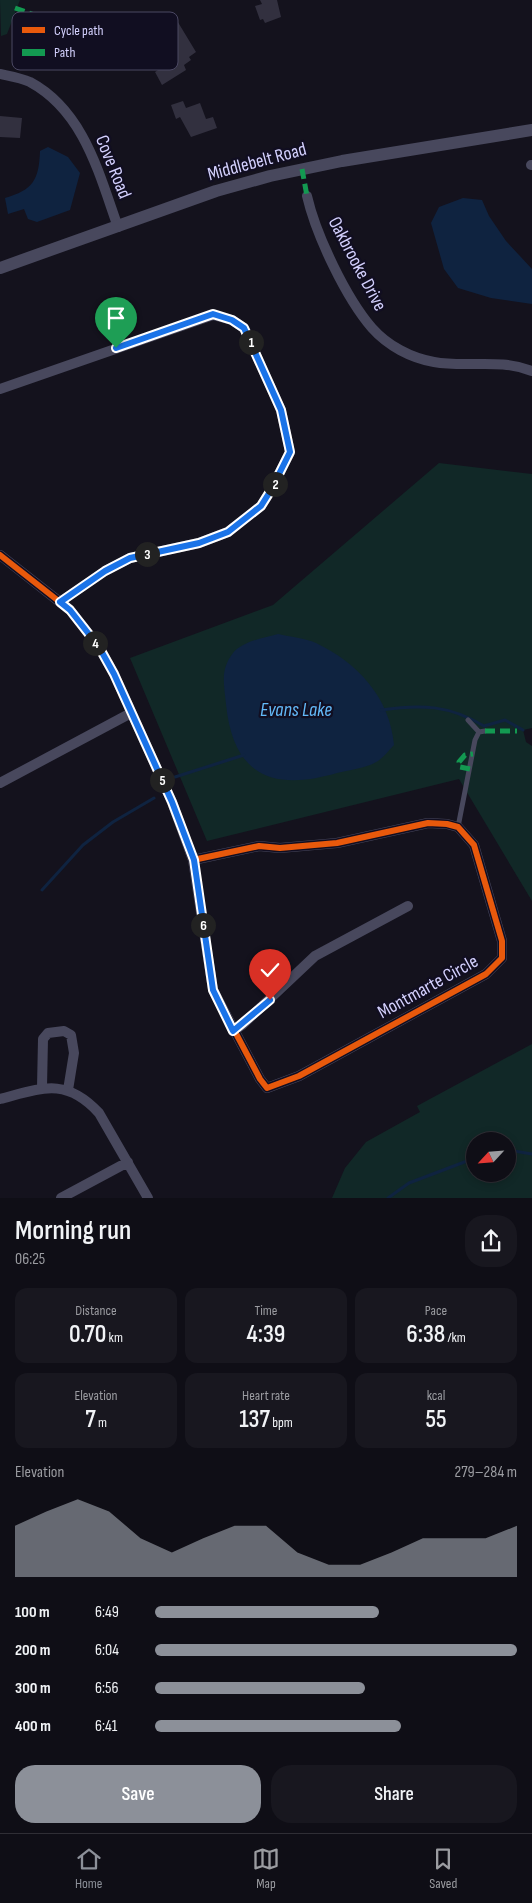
<!DOCTYPE html>
<html lang="en">
<head>
<meta charset="utf-8">
<style>
  :root { --surface:#0f0e16; --page:#18171f; --text:#f1f3f6; --muted:#9b9ca1; --line:#2f2e35; --accent:#8c9099 }
  body { margin:0; font-family:"Sofia Sans Condensed",sans-serif; background:var(--page); color:var(--text); height:100vh; display:flex; flex-direction:column; font-size:19px; white-space:nowrap }
  * { box-sizing:border-box; margin:0 }
  p { font-size:16px; color:var(--muted) }
  .icon { flex:none; width:28px; height:28px; fill:none; stroke:currentColor; stroke-width:2; stroke-linecap:round; stroke-linejoin:round }
  .map { position:relative; height:1198px; overflow:hidden }
  .drawer { display:flex; flex-direction:column; background:var(--surface); flex:1 }
  .drawer>* { flex:none }
  .needle { width:32px; rotate:244deg }
  .controls { position:absolute; left:466px; top:1132px; display:grid; gap:10px }
  .controls a { display:grid; place-items:center; width:50px; height:50px; border-radius:50%; background:var(--surface); box-shadow:0 2px 8px #0003,0 0 0 1px var(--line); font-size:25px }
  .pin { position:absolute; display:grid; place-items:center; width:42px; height:42px; color:#fff; margin:-51px -21px; border-radius:50% 50% 50% 0; rotate:-45deg; box-shadow:0 0 5px #0007 }
  .pin .icon { rotate:45deg }
  .km { position:absolute; width:25px; height:25px; margin:-12px; border-radius:50%; background:#222; color:#fff; font-size:14px; line-height:25px; text-align:center }
  .round { display:grid; place-items:center; flex:none; width:52px; height:52px; border-radius:20px; background:var(--page) }
  .summary { display:flex; align-items:center; justify-content:space-between; height:85px; padding:0 15px }
  h1 { font-size:28px; font-weight:600; line-height:38px }
  .figures { display:grid; grid-template-columns:repeat(3,1fr); gap:8px; height:85px; padding:5px 15px }
  .figures div { display:grid; align-content:center; border-radius:12px; background:var(--page); text-align:center }
  .figures b { font-size:25px; font-weight:600 }
  .figures small { font-size:14px; font-weight:400 }
  .figures p { font-size:14px }
  .chart { height:140px; padding:10px 15px }
  .chart p { display:flex; justify-content:space-between }
  .chart svg { width:100%; height:90px; margin-top:5px; fill:var(--accent); opacity:.7 }
  .cta { display:flex; gap:10px; margin-top:auto; padding:10px 15px }
  .cta a { flex:1; height:58px; border-radius:20px; background:var(--accent); color:#fff; font-size:20px; font-weight:600; line-height:58px; text-align:center }
  .cta a+a { background:var(--page); color:var(--text) }
  ul { padding:0 15px; list-style:none; font-size:16px }
  li { display:grid; grid-template-columns:80px 60px 1fr; align-items:center; height:38px }
  li i { height:12px; border-radius:6px; background:var(--accent) }
  .tab-bar { display:flex; justify-content:space-around; align-items:center; height:70px; border-top:1px solid var(--line); background:var(--surface); font-size:14px; color:var(--muted) }
  .tab-bar a { display:grid; justify-items:center; gap:2px }
  .tab-bar .active { color:var(--accent) }
  .map>svg:first-child { display:block }
  .green { fill:#112827; fill-rule:evenodd }
  .water { fill:#0f2340 }
  .lines { fill:none; stroke-linecap:round; stroke-linejoin:round }
  .stream { stroke:#0f2340; stroke-width:3 }
  .building { fill:#32303f }
  .service { stroke:#48485d; stroke-width:5 }
  .minor { stroke:#48485d; stroke-width:10 }
  .tertiary { stroke:#48485d; stroke-width:12 }
  .quiet { stroke:#139951; stroke-width:5; stroke-dasharray:10 5; stroke-linecap:butt }
  .cycleway-casing { stroke:#110e21; stroke-width:9 }
  .cycleway { stroke:#e8590c; stroke-width:6 }
  .route-casing { stroke:#fff; stroke-width:10 }
  .route { stroke:#1a73e8; stroke-width:6 }
  .labels { text-anchor:middle; dominant-baseline:central; stroke-width:4.5; stroke-linejoin:round; paint-order:stroke }
  .street-label { font-size:19px; fill:#d3d0fd; stroke:#110e21 }
  .water-label { font-size:20px; font-style:italic; fill:#63b9f8; stroke:#110e21 }
  .key { fill:#110e21; stroke:#4b4863; stroke-width:1 }
  .key-label { font-size:14px; fill:#d3d0fd }
</style>
</head>
<body>
<div class="map">
<svg width="532" height="1198" viewBox="0 0 532 1198">
  <rect width="100%" height="100%" fill="#14121d"/>
  <path class="green" d="M0 0H20L7 34 1 36Z
    M439 463 532 474V728L523 730 526 742 532 746V901L459 779 207 841 130 658 273 605Z
    M532 1044V1198H332L345 1168 366 1142 420 1112 417 1106ZM475 1141H508V1174H475Z"/>
  <path class="water" d="M48 147 68 157 80 173 70 210 37 222 28 219 24 209 8 214 5 198C33 190 39 180 40 151Z
    M463 198 482 200 489 216 506 241 532 269V304L491 298 458 288 444 269 431 223 439 207Z
    M278 634C290 637 305 638 316 643 358 663 390 698 394 745 389 750 384 757 378 761 367 768 349 770 337 773 272 792 233 775 226 704 224 683 220 670 233 653 243 641 264 638 278 634Z"/>
  <g class="lines">
    <path class="stream" d="M381 710C421 704 449 705 484 726L505 720 523 730
      M175 777 244 755
      M42 890 83 845 113 822 154 798
      M508 1150 532 1154
      M388 1198 409 1183 475 1158"/>
  </g>
  <path class="building" d="M260 0H277L281 17 265 23 263 19 260 20 255 6 262 4Z
    M173 14 196 52 189 57 191 60 184 65 186 70 162 85 155 72 174 60 153 27Z
    M183 101 186 108 200 103 206 119 213 117 217 128 191 137 180 117 176 119 171 105Z
    M0 116 22 118 20 138 0 137Z"/>
  <g class="lines">
    <path class="service" d="M468 720 479 732
      M458 827 475 740 479 732 485 731"/>
    <path class="minor" d="M0 74C9 76 21 78 30 82 84 111 99 174 118 227
      M531 165H532
      M307 196C316 235 346 298 372 328 388 346 411 358 434 362 467 368 499 358 532 371
      M0 389 213 315 232 320 244 328 281 410 290 452 271 490 261 506 228 532 199 543 130 558 105 571 60 602
      M0 555 70 610 99 647 114 674 172 802 193 860 213 990 260 1079 267 1088 299 1076 486 974 502 958V941L474 845 458 827 447 824 428 823 337 843 280 848 259 846 193 860
      M0 783 131 713
      M233 1031 242 1025 315 956 408 906
      M42 1087 43 1039 48 1033 64 1031 71 1035 74 1053 68 1090
      M0 1099C42 1088 66 1077 99 1113L148 1198
      M61 1198 128 1162"/>
    <path class="tertiary" d="M0 268 216 191 270 176 342 161 532 130"/>
    <path class="quiet" d="M15 8 32 14
      M302 169 307 196
      M485 731H517
      M470 769 460 767 459 762 465 755 473 754"/>
    <defs>
      <path id="cycleway" d="M0 555 70 610 99 647 114 674 172 802 193 860 213 990 260 1079 267 1088 299 1076 486 974 502 958V941L474 845 458 827 447 824 428 823 337 843 280 848 259 846 193 860"/>
    </defs>
    <use href="#cycleway" class="cycleway-casing"/>
    <use href="#cycleway" class="cycleway"/>
  </g>
  <g class="lines">
    <defs>
      <path id="route" d="M116 348 213 314 232 320 244 328 281 410 290 452 271 490 261 506 228 532 199 543 130 558 105 571 60 602 70 610 99 647 114 674 172 802 194 860 213 990 233 1031 270 1000"/>
    </defs>
    <use href="#route" class="route-casing"/>
    <use href="#route" class="route"/>
  </g>
  <g class="labels">
    <g class="street-label">
      <text transform="translate(257 162) rotate(-15)">Middlebelt Road</text>
      <text transform="translate(113 167) rotate(68)">Cove Road</text>
      <text transform="translate(357 264) rotate(62)">Oakbrooke Drive</text>
      <text transform="translate(428 987) rotate(-29)">Montmarte Circle</text>
    </g>
    <g class="water-label">
      <text x="296" y="710">Evans Lake</text>
    </g>
  </g>
  <rect x="12" y="12" width="166" height="58" rx="8" class="key"/>
  <rect x="22" y="27" width="23" height="6" fill="#e8590c"/>
  <rect x="22" y="49" width="23" height="7" fill="#139951"/>
  <g class="key-label">
    <text x="54" y="35">Cycle path</text>
    <text x="54" y="57">Path</text>
  </g>
</svg>
<div class="controls">
<a><svg class="needle" viewBox="-14 -14 28 28"><path d="M0-13l5 13h-10z" fill="#e53935"/><path d="M0 13l5-13h-10z" fill="#9b9ca1"/></svg></a>
</div>
<div class="pin" style="left:116px;top:348px;background:#1e9e55"><svg class="icon" aria-label="arrive" viewBox="0 0 24 24"><path d="M6 21V4h12l-3 4 3 4H6"/></svg></div>
<div class="pin" style="left:270px;top:1000px;background:#d93025"><svg class="icon" aria-label="check" viewBox="0 0 24 24"><path d="M5 12l5 5 9-10"/></svg></div>
<b class="km" style="left:251px;top:342px">1</b>
<b class="km" style="left:275px;top:484px">2</b>
<b class="km" style="left:147px;top:554px">3</b>
<b class="km" style="left:95px;top:643px">4</b>
<b class="km" style="left:162px;top:780px">5</b>
<b class="km" style="left:203px;top:925px">6</b>
</div>
<section class="drawer">
<div class="summary"><div><h1>Morning run</h1><p>06:25</p></div><a class="round"><svg class="icon" aria-label="share" viewBox="0 0 24 24"><path d="M12 15V3M7 8l5-5 5 5M5 13v7h14v-7"/></svg></a></div>
<div class="figures">
<div><p>Distance</p><b>0.70<small> km</small></b></div>
<div><p>Time</p><b>4:39</b></div>
<div><p>Pace</p><b>6:38<small> /km</small></b></div>
</div>
<div class="figures">
<div><p>Elevation</p><b>7<small> m</small></b></div>
<div><p>Heart rate</p><b>137<small> bpm</small></b></div>
<div><p>kcal</p><b>55</b></div>
</div>
<div class="chart"><p><span>Elevation</span>279–284 m</p>
<svg viewBox="0 0 160 44" preserveAspectRatio="none"><path d="M0 44V19L10 12L20 6L30 12L40 25L50 32L60 25L70 19L80 19L90 32L100 38L110 38L120 32L130 25L140 25L150 25L160 19V44z"/></svg>
</div>
<ul>
<li><b>100 m</b>6:49<i style="width:62%"></i></li>
<li><b>200 m</b>6:04<i style="width:100%"></i></li>
<li><b>300 m</b>6:56<i style="width:58%"></i></li>
<li><b>400 m</b>6:41<i style="width:68%"></i></li>
</ul>
<div class="cta"><a>Save</a><a>Share</a></div>
</section>
<nav class="tab-bar">
<a class="active"><svg class="icon" aria-label="home" viewBox="0 0 24 24"><path d="M3 11l9-7 9 7M6 9v11h12V9"/></svg>Home</a>
<a><svg class="icon" aria-label="map" viewBox="0 0 24 24"><path d="M3 6l6-2 6 2 6-2v14l-6 2-6-2-6 2zM9 4v14M15 6v14"/></svg>Map</a>
<a><svg class="icon" aria-label="saved" viewBox="0 0 24 24"><path d="M7 4h10v16l-5-4-5 4z"/></svg>Saved</a>
</nav>
</body>
</html>
